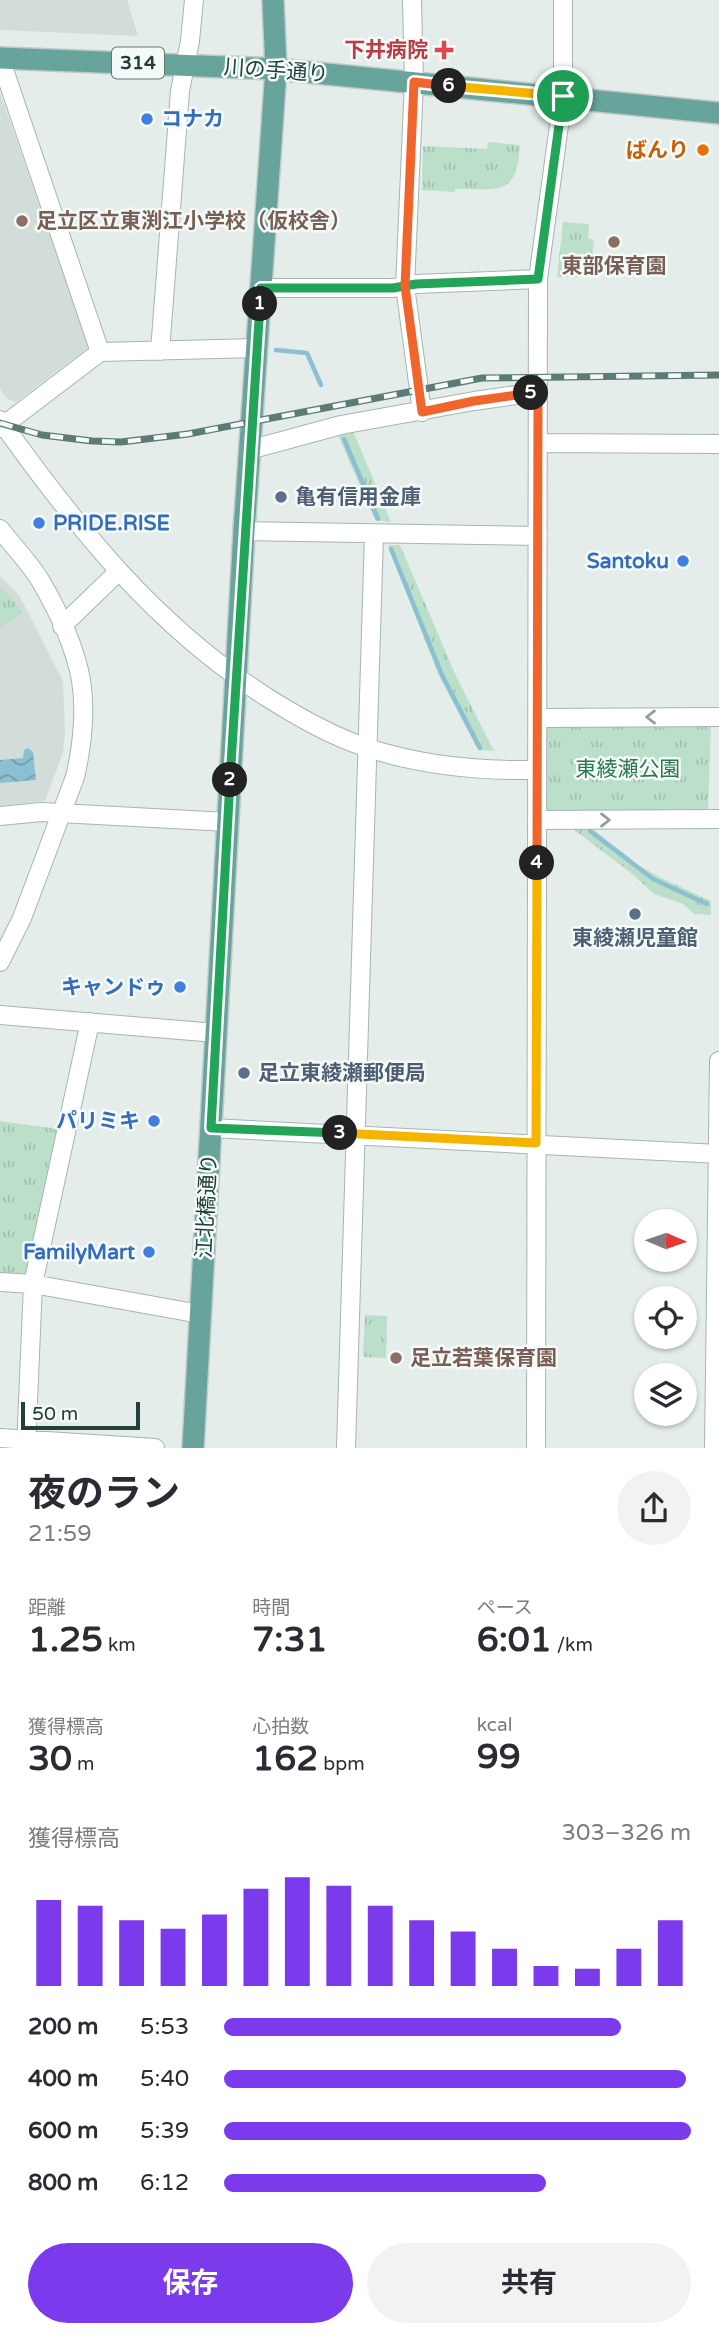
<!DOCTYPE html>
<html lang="ja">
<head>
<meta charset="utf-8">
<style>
  :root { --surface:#fff; --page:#f2f2f3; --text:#2b2b33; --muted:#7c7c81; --accent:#7c3aed }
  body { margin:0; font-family:"Varela Round","Noto Sans JP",sans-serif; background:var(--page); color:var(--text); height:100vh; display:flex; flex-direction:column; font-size:26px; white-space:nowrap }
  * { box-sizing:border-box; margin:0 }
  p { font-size:23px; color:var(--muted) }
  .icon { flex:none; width:38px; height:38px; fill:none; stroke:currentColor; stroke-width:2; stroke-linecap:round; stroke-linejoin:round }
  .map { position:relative; height:1448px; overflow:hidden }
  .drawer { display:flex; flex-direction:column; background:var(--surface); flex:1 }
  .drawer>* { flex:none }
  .needle { width:46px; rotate:92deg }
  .fabs { position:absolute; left:634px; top:1209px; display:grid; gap:14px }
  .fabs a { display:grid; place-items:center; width:63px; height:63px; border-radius:50%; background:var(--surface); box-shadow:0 2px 5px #0004; font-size:35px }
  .scale { position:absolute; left:21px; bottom:18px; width:119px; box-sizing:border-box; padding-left:7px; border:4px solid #233f3b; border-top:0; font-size:19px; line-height:24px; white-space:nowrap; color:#233f3b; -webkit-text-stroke:5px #f4faf8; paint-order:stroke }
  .pin { position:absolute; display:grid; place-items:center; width:60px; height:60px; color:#fff; margin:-30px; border:4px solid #fff; border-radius:50%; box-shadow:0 2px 7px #0007 }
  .km { position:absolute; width:35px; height:35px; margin:-18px; border-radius:50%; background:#222; color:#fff; font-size:19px; line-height:35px; text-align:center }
  .round { display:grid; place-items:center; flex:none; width:74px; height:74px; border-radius:37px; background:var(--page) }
  .head { display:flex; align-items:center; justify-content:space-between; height:119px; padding:0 28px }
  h1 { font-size:38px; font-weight:700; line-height:52px }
  .stats { display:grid; grid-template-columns:repeat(3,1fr); gap:10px; height:119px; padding:7px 28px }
  .stats div { display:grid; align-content:center }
  .stats b { font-size:35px; font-weight:700 }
  .stats small { font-size:19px; font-weight:400 }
  .stats p { font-size:19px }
  .chart { height:196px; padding:14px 28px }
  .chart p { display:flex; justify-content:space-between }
  .chart svg { width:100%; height:126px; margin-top:7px; stroke:var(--accent); stroke-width:6 }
  .cta { display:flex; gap:14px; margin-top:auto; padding:14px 28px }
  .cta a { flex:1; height:80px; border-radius:42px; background:var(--accent); color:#fff; font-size:28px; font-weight:700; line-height:80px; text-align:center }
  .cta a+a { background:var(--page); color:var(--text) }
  ul { padding:0 28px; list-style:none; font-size:23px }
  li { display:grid; grid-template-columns:112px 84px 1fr; align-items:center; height:52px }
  li i { height:18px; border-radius:9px; background:var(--accent) }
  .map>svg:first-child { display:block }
  .built { fill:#d2ddd9 }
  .park { fill:url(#park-tufts) }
  .water { fill:url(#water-waves) }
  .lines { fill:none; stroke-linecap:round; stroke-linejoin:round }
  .stream { stroke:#8bc0d3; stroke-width:4.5 }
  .minor-casing { stroke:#a6b5b2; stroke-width:20 }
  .major-casing { stroke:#c1c9c8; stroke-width:24 }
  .minor { stroke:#fff; stroke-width:18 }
  .major { stroke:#67a49b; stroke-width:21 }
  .rail-casing { stroke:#5d7b76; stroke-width:7 }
  .rail { stroke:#f4faf8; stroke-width:4.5; stroke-dasharray:13; stroke-linecap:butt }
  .oneway { stroke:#919f9d }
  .split-1-casing { stroke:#fff; stroke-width:14 }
  .split-2-casing { stroke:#fff; stroke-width:14 }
  .split-3-casing { stroke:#fff; stroke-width:14 }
  .split-4-casing { stroke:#fff; stroke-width:14 }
  .split-5-casing { stroke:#fff; stroke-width:14 }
  .split-6-casing { stroke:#fff; stroke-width:14 }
  .split-7-casing { stroke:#fff; stroke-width:14 }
  .split-1 { stroke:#22a559; stroke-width:9 }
  .split-2 { stroke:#22a559; stroke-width:9 }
  .split-3 { stroke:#22a559; stroke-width:9 }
  .split-4 { stroke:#f5b400; stroke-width:9 }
  .split-5 { stroke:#f0652b; stroke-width:9 }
  .split-6 { stroke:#f0652b; stroke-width:9 }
  .split-7 { stroke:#f5b400; stroke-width:9 }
  .health-dot { fill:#e0444e; stroke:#f4faf8; stroke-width:2.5 }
  .shop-dot { fill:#3f7fe0; stroke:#f4faf8; stroke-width:2.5 }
  .food-dot { fill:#e8710a; stroke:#f4faf8; stroke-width:2.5 }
  .education-dot { fill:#8d6e63; stroke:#f4faf8; stroke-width:2.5 }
  .service-dot { fill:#5c6f8a; stroke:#f4faf8; stroke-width:2.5 }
  .labels { text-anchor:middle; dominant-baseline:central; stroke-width:5; stroke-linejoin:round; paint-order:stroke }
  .shield { fill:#f4faf8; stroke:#627774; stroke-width:2 }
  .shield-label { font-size:19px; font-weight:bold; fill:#233f3b }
  .health-label { font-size:21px; font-weight:bold; fill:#be3a42; stroke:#f4faf8; text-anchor:end }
  .street-label { font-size:21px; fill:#233f3b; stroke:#f4faf8 }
  .shop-label { font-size:21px; font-weight:bold; fill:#366cbe; stroke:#f4faf8; text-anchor:end }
  .food-label { font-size:21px; font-weight:bold; fill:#c56008; stroke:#f4faf8; text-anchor:end }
  .education-label { font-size:21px; font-weight:bold; fill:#785e54; stroke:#f4faf8; text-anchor:start }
  .service-label { font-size:21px; font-weight:bold; fill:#4e5e75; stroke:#f4faf8; text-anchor:start }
  .park-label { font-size:21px; fill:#2c7751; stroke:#f4faf8 }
</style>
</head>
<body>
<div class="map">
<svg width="719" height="1448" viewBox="0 0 719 1448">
  <defs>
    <pattern id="park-tufts" width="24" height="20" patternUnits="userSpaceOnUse" patternTransform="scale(1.75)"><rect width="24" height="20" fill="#bcdfc9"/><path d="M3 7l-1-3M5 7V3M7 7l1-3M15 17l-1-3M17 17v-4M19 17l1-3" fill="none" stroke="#a1c0ae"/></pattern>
    <pattern id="water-waves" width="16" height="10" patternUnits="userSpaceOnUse" patternTransform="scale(1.75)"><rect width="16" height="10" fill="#8bc0d3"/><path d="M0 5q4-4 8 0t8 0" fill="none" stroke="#719dac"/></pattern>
  </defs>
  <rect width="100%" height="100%" fill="#e4edea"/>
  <path class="built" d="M0 0H127L138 36 0 30Z
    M0 93 89 347 16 402 6 398 0 389Z
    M0 576 19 595 63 681 65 733 63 753 45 801 0 806Z"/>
  <path class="park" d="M488 142 520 145C517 197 499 189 455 189V192L422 190 423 146 487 149Z
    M563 222 589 224 588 238 594 240 590 277H557Z
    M353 431 391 522 375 520 338 435Z
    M388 545H400L456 676 494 751 478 750 438 674Z
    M0 587 9 594 23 613 0 628Z
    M551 723 706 724 711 727 708 809 704 813 551 814 545 809 547 728Z
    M569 826H589L640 866 661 878 711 901V915L694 914 683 904 654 894 631 873Z
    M0 1121 58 1129 26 1277 0 1273Z
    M365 1315 387 1316 386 1358 363 1357Z"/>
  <path class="water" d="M28 748 33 752 36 780 0 783V760L23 758 24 750Z"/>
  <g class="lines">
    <path class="stream" d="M276 350 307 353 321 385
      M344 439 378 519
      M391 549 442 675 480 748
      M590 831 653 879 707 904"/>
    <defs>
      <path id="minor" d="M412 0 414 82 405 286 422 412
        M0 58 100 352
        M261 288H393L416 284 538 279
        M160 351 180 91 190 41 194 0
        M0 420C76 527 156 627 268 698 300 718 333 737 368 748 423 766 480 771 537 770
        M0 428 100 352 256 348
        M538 443 719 444
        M249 450 341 425 474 401 538 392
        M0 529C13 546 29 562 40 580 57 609 75 647 81 680 86 712 82 747 75 777L22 918 0 962
        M244 531 538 536
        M62 626 118 572
        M538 718 719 717
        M0 816 41 812 228 822
        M537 820 719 819
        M0 1015 216 1033
        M211 1128 719 1154
        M0 1282 33 1284 200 1314
        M0 1438 155 1448
        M26 1448 33 1284 90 1022
        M346 1448 374 534
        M536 1448 538 279 563 96V0
        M714 1448 719 1061"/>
      <path id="major" d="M0 58 276 69 719 113
        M193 1448 244 531 276 69 273 0"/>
    </defs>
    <use href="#minor" class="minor-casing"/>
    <use href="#major" class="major-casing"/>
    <use href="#minor" class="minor"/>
    <use href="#major" class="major"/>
    <defs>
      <path id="rail" d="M0 423 42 435 92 441 121 442 188 434 482 378 719 375"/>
    </defs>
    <use href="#rail" class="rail-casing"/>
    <use href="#rail" class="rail"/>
  </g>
  <defs><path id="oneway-chevron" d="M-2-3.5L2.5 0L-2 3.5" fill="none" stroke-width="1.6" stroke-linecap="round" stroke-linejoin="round" transform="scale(1.75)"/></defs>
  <g class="oneway">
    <use href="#oneway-chevron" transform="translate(651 717) rotate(180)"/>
    <use href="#oneway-chevron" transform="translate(605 820)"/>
  </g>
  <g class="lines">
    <defs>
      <path id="split-1" d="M260 304 261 288H393L416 284 538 279 563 96"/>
      <path id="split-2" d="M230 780 260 304"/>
      <path id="split-3" d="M230 780 211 1128 340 1133"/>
      <path id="split-4" d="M340 1133 536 1143 537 863"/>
      <path id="split-5" d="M531 393H538L537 863"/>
      <path id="split-6" d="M449 86 414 82 405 286 422 412 474 401 531 393"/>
      <path id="split-7" d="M449 86 563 96"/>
    </defs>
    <use href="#split-1" class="split-1-casing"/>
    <use href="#split-2" class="split-2-casing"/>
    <use href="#split-3" class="split-3-casing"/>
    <use href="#split-4" class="split-4-casing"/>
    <use href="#split-5" class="split-5-casing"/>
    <use href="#split-6" class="split-6-casing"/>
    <use href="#split-7" class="split-7-casing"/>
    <use href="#split-1" class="split-1"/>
    <use href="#split-2" class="split-2"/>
    <use href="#split-3" class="split-3"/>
    <use href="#split-4" class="split-4"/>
    <use href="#split-5" class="split-5"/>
    <use href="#split-6" class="split-6"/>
    <use href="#split-7" class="split-7"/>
  </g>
  <path class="health-dot" d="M440.5 39.5h7v7h7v7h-7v7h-7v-7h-7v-7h7z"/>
  <g class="shop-dot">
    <circle cx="147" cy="119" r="7"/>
    <circle cx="39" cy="523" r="7"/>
    <circle cx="683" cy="561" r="7"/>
    <circle cx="180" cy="987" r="7"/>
    <circle cx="154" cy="1121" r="7"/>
    <circle cx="149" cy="1252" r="7"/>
  </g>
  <circle class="food-dot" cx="703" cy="150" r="7"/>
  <g class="education-dot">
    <circle cx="22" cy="221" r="7"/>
    <circle cx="614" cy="242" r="7"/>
    <circle cx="396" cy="1358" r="7"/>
  </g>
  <g class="service-dot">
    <circle cx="281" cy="497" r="7"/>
    <circle cx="635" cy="914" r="7"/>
    <circle cx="244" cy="1073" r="7"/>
  </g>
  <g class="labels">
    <rect class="shield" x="112" y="47.5" width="52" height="31" rx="5"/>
    <g class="shield-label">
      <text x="138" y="63">314</text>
    </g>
    <g class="health-label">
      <text x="428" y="50">下井病院</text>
    </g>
    <g class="street-label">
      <text transform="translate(276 71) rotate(4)">川の手通り</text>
      <text transform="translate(207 1206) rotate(-87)">江北橋通り</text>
    </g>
    <g class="shop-label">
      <text x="161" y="119" text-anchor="start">コナカ</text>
      <text x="53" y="523" text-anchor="start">PRIDE.RISE</text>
      <text x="669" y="561">Santoku</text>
      <text x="166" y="987">キャンドゥ</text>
      <text x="140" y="1121">パリミキ</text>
      <text x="135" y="1252">FamilyMart</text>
    </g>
    <g class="food-label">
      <text x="689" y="150">ばんり</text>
    </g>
    <g class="education-label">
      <text x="36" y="221">足立区立東渕江小学校（仮校舎）</text>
      <text x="614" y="266" text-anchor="middle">東部保育園</text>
      <text x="410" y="1358">足立若葉保育園</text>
    </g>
    <g class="service-label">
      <text x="295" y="497">亀有信用金庫</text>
      <text x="635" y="938" text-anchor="middle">東綾瀬児童館</text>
      <text x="258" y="1073">足立東綾瀬郵便局</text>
    </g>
    <g class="park-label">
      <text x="628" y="769">東綾瀬公園</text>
    </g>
  </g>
</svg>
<div class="fabs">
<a><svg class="needle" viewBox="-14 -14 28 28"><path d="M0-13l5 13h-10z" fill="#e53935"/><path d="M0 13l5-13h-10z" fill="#7c7c81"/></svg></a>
<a><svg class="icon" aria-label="locate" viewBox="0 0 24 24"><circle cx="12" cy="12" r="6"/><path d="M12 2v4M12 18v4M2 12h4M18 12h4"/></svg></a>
<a><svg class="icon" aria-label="layers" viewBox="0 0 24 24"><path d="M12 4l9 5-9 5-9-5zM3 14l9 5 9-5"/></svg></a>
</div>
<div class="scale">50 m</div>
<div class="pin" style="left:563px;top:96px;background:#1e9e55"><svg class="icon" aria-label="arrive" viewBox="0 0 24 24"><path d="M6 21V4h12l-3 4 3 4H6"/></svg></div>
<b class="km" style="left:260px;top:304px">1</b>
<b class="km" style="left:230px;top:780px">2</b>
<b class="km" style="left:340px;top:1133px">3</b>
<b class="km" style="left:537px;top:863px">4</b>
<b class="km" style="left:531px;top:393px">5</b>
<b class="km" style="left:449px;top:86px">6</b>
</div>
<section class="drawer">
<div class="head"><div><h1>夜のラン</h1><p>21:59</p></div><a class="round"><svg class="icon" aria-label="share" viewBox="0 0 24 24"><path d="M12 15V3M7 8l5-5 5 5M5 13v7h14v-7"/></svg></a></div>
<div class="stats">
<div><p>距離</p><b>1.25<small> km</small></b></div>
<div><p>時間</p><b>7:31</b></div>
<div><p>ペース</p><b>6:01<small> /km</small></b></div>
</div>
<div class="stats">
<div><p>獲得標高</p><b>30<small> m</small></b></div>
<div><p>心拍数</p><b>162<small> bpm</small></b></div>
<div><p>kcal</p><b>99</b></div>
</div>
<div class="chart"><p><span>獲得標高</span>303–326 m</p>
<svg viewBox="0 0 160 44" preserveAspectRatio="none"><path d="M5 44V14M15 44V16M25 44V21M35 44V24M45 44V19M55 44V10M65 44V6M75 44V9M85 44V16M95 44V21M105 44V25M115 44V31M125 44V37M135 44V38M145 44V31M155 44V21"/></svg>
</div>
<ul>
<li><b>200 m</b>5:53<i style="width:85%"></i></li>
<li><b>400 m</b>5:40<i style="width:99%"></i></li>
<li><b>600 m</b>5:39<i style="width:100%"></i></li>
<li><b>800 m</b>6:12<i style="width:69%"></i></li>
</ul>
<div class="cta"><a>保存</a><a>共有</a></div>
</section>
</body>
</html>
